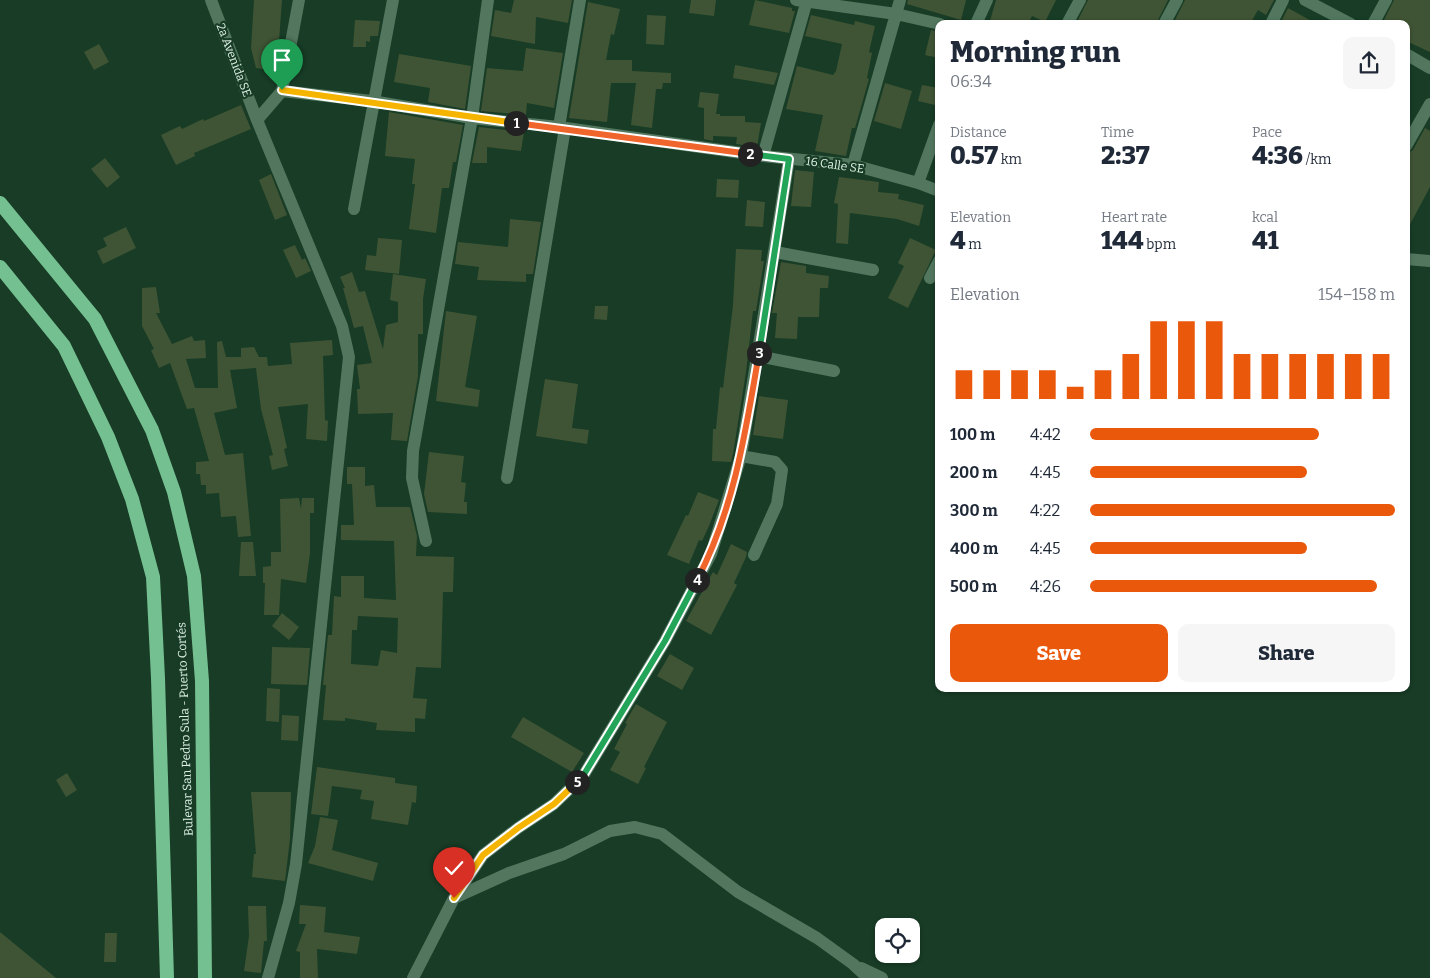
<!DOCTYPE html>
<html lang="en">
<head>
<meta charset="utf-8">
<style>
  :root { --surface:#fff; --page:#f6f6f7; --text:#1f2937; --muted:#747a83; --accent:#ea580c }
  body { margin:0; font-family:Bitter,serif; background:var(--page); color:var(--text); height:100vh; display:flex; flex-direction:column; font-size:19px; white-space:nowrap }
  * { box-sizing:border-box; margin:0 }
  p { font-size:16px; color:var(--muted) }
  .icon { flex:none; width:28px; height:28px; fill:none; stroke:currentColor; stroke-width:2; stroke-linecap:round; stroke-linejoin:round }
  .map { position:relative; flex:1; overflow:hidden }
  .side { position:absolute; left:935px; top:20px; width:475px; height:672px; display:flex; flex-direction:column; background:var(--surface); border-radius:10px; box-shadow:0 1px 4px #0004 }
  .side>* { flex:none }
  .controls { position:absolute; left:875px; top:918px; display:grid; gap:10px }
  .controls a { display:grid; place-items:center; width:45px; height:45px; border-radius:10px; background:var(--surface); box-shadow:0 1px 4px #0004; font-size:25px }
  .pin { position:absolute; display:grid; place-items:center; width:42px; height:42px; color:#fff; margin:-51px -21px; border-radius:50% 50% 50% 0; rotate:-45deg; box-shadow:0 0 5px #0007 }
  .pin .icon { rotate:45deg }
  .km { position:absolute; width:25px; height:25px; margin:-12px; border-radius:50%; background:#222; color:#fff; font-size:14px; line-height:25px; text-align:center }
  .round { display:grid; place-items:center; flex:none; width:52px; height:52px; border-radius:10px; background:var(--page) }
  .headline { display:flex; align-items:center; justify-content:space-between; height:85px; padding:0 15px }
  h1 { font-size:28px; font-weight:800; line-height:38px }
  .figures { display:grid; grid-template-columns:repeat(3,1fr); gap:8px; height:85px; padding:5px 15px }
  .figures div { display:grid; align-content:center }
  .figures b { font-size:25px; font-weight:800 }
  .figures small { font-size:14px; font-weight:400 }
  .figures p { font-size:14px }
  .chart { height:140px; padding:10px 15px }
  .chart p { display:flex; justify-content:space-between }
  .chart svg { width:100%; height:90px; margin-top:5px; stroke:var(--accent); stroke-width:6 }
  .action { display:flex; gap:10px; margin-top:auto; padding:10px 15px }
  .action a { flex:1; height:58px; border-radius:10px; background:var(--accent); color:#fff; font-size:20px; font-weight:800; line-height:58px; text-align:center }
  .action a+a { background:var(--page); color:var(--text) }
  ul { padding:0 15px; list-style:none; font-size:16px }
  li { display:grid; grid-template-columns:80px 60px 1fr; align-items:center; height:38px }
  li i { height:12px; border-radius:6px; background:var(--accent) }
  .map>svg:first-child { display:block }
  .building { fill:#3f5434; fill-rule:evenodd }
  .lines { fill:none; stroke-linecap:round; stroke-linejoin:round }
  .minor { stroke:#52775e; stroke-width:12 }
  .trunk { stroke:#74c090; stroke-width:14 }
  .split-1-casing { stroke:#fff; stroke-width:10 }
  .split-2-casing { stroke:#fff; stroke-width:10 }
  .split-3-casing { stroke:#fff; stroke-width:10 }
  .split-4-casing { stroke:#fff; stroke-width:10 }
  .split-5-casing { stroke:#fff; stroke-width:10 }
  .split-6-casing { stroke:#fff; stroke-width:10 }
  .split-1 { stroke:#f5b400; stroke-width:6 }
  .split-2 { stroke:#f0652b; stroke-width:6 }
  .split-3 { stroke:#22a559; stroke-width:6 }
  .split-4 { stroke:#f0652b; stroke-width:6 }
  .split-5 { stroke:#22a559; stroke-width:6 }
  .split-6 { stroke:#f5b400; stroke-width:6 }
  .labels { text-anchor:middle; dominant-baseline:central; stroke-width:4.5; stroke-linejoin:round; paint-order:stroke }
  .street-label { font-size:12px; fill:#dcf0e2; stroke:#183c26 }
</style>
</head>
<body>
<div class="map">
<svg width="1430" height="978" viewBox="0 0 1430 978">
  <rect width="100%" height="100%" fill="#183c26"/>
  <path class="building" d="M254 0H282L278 55 271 54 270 70 256 68 251 48Z
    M514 0H572L568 23 536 17 535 44 491 36 495 10 511 13Z
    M691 0H716L714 16 689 13Z
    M755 0 792 8V11H795L789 33 749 25Z
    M908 0H966L961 20 907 4Z
    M996 0H1056L1045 22 1032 16 1028 24H1001L990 21Z
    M1088 0H1168L1156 24H1076Z
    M1185 0H1274L1266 15 1258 10 1250 24H1173Z
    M1394 0H1430V52L1406 41V24H1382Z
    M588 2 620 9 614 35 611 34 606 60H632V71L671 73V83H663L662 89H656L652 128 631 125 636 83H611L607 122 569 118Z
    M1288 8 1317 24 1281 22Z
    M647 15 666 16 664 45 646 44Z
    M811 15 854 25 855 21 875 26 869 52 872 53 867 78 869 79 855 128H852L846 156 815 151 823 115 786 109 797 66 833 75 836 71 842 44 805 36Z
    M355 20 380 21 378 36H370V42L366 41V47H353Z
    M931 30 939 32V58L925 55Z
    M99 44 109 62 94 70 84 52Z
    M526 48 563 53 554 108 527 103 526 115 481 111 487 68 523 71Z
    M399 54 471 66 465 109 428 102 430 88 394 82Z
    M735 65 778 73 774 85 733 78Z
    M885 83 912 91 901 129 874 121Z
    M922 85 939 88V106L918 101Z
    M700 92 719 94 716 114H720V116H745V122L761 123 757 147 736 144 737 137 713 136V141L704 139V108L698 107Z
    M241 105 251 129 194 153 195 156 176 165 161 135 180 126 182 129 203 119 204 121Z
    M389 112 463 125 456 162H453L449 188H442L436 233 409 229 415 184H412L415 159 385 156Z
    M479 127 524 132 521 151 487 147V163H472Z
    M1425 128 1430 131V187L1406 232V154L1413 150Z
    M105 158 120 177 107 188 91 169Z
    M795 170 814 172 811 207 791 206Z
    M271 174 287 215 275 220 259 180Z
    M839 177 879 182 878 192 899 194 898 199 924 205 919 226 897 219 850 213 848 244 836 243 838 204 834 203Z
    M717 179 739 180 738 198 716 197Z
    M747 200 765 202 763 227 745 226Z
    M510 219 541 222 533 274H526V282L477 280 479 267 455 264 458 242 508 247Z
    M126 227 136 248 103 264 97 251 107 246 103 238Z
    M378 238 402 240 399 274 365 270 367 255 376 256Z
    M910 238 936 250 908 308 888 298 904 266 898 263Z
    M295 245 302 260 305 258 311 271 296 278 283 250Z
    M736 249 762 250 761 261H764L756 311H753L746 372 733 454 731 462 712 461 713 429H716L720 387 723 388 733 305Z
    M781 262 806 266V273L829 276 828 288H820L819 317H798L797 339 775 338 777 313H772Z
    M352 272 359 292 365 291 383 349 386 325 398 322V302L390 300 393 274 426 279 423 299V334H418V376L407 441 391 440 393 413 358 414 357 389H360L357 365 372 363 363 326 354 328 343 288H345L340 277Z
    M156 287 160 313H156L172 344 192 336 194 341 205 340 206 358 186 359 195 388H218L217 342 222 341 226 357H241V348L254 347 259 357H267L268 366 292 364 290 343 332 340 333 355 323 356 325 420 328 421 327 441 306 439 308 404 278 407 287 448 284 449 288 466 272 470 269 456 273 455 261 409 256 368 230 370 237 408 214 413 225 455 243 453 251 536 238 537 236 516 221 517 219 493 206 494V485H201L200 474H196V462L209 461 194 408 187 409 170 363 159 368 151 350 154 349 142 326V288Z
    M595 306H608L607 320 594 319Z
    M446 311 477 316 465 387 480 390 478 407 436 401Z
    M545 379 578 384 572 428 589 430 587 444 536 436Z
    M759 396 788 400 783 439 753 435Z
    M429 452 464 456 461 482 466 483 464 502H467V514L428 512 424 494Z
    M347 467H365V486L374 485 376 507H410L417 536 416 556 454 557 453 592H443L441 668 416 667 413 698 427 699 425 719 415 718V732L376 730 377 723 345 718V721L323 720 326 685H323L328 635H332L334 596 341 597V576H364V598L396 600 394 541 341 540V525H354L352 484H347ZM358 616 398 618 397 653 381 650 378 666 351 664 352 630H357Z
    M698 492 719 500 709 526 702 541 699 540 689 564 667 555 686 515 688 516Z
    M299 498 301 509 302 498H314V513H310V553L306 583 281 579 279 615H264L265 583H263V567L271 566V552H281L280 499Z
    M241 542H253L256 576H239Z
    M731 544 747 552 746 557 734 583 737 585 711 635 686 621 713 572 717 575Z
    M282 613 299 627 289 640 272 626Z
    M272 647 310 648 307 685 271 684Z
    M670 654 694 668 682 690 657 676Z
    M267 688 280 689 279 722 266 721Z
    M636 704 667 722 644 767 646 768 638 784 610 770 620 752 614 749 627 724 625 723Z
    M282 715 299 716 298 741 281 740Z
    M523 717 584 753 572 772 511 737Z
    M317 767 395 778V783L417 786 416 803 412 802 408 825 371 819 374 801 360 799 362 790 332 786 328 816 311 814Z
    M67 773 77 790 66 797 56 780Z
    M251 792H291L290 839 285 881 252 877 254 854H256Z
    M320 817 338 820 332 850 378 863 373 881 308 863 315 846Z
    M300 905 326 907 324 932 360 937 357 954 317 949 318 978H300V952L296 951 306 924H299Z
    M248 906H266L267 941H264L261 973 244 971 249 936Z
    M0 932 56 978H0Z
    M105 933H117L116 962H104Z"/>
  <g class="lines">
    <path class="minor" d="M211 0 257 120 342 326 349 357 296 864 289 903 268 978
      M796 0 896 14 940 24
      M1305 0 1351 24
      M976 24 987 0
      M1067 24 1080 0
      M1164 24 1177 0
      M1271 24 1283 0
      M1373 24 1386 0
      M1406 54 1430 68
      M282 91 372 101 472 118 559 127 763 156 853 165 918 183 939 191
      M257 120 282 91 299 0
      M559 127 580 0
      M1406 146 1430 104
      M763 156 807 0
      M853 165 900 0
      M918 183 939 125
      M354 209 393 0
      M775 252 873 270
      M1406 259 1430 261
      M930 278 939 261
      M758 356 834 371
      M741 456 775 462 782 470 777 504 754 555
      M507 478 565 128
      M426 541 412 478 413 451 472 118 488 0
      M454 898 509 873 564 854 610 831 635 827 662 834 738 892 817 938 853 964 868 978
      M861 968 882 978
      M413 978 454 898 483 855 518 828 554 804 583 776 665 641 711 554 741 456 789 159"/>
    <path class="trunk" d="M0 203 95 319 152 430 174 492 194 576 202 681 205 978
      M0 267 64 346 108 437 132 499 153 577 158 678 167 978"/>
  </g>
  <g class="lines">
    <defs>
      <path id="split-1" d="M282 90 516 123"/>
      <path id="split-2" d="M516 123 750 154"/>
      <path id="split-3" d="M750 154 789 159 759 353"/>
      <path id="split-4" d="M697 580C734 510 746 430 759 353"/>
      <path id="split-5" d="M577 782 583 776 665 641 697 580"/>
      <path id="split-6" d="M454 898 483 855 518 828 554 804 577 782"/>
    </defs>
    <use href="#split-1" class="split-1-casing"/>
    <use href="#split-2" class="split-2-casing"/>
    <use href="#split-3" class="split-3-casing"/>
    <use href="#split-4" class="split-4-casing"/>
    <use href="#split-5" class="split-5-casing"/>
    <use href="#split-6" class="split-6-casing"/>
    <use href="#split-1" class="split-1"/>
    <use href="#split-2" class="split-2"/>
    <use href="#split-3" class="split-3"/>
    <use href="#split-4" class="split-4"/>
    <use href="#split-5" class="split-5"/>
    <use href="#split-6" class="split-6"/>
  </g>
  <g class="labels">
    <g class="street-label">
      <text transform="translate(234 60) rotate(69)">2a Avenida SE</text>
      <text transform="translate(835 165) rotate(8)">16 Calle SE</text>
      <text transform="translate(185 729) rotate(-92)">Bulevar San Pedro Sula - Puerto Cortés</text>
    </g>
  </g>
</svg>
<div class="controls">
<a><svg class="icon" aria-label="locate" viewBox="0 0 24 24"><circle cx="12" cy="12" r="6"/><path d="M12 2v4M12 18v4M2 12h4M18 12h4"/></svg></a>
</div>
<div class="pin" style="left:282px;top:90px;background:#1e9e55"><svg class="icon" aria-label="arrive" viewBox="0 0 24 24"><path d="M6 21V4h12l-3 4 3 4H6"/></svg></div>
<div class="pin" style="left:454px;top:898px;background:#d93025"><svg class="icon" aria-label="check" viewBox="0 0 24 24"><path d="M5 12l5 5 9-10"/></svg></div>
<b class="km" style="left:516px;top:123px">1</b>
<b class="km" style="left:750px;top:154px">2</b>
<b class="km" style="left:759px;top:353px">3</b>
<b class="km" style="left:697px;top:580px">4</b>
<b class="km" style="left:577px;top:782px">5</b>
<section class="side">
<div class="headline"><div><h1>Morning run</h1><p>06:34</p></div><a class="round"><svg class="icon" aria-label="share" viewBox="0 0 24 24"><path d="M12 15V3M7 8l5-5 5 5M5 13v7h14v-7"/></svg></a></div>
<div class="figures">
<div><p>Distance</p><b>0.57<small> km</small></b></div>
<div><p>Time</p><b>2:37</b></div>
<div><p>Pace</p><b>4:36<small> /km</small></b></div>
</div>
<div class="figures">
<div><p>Elevation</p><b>4<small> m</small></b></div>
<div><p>Heart rate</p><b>144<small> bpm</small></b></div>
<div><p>kcal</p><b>41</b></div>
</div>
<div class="chart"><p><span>Elevation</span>154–158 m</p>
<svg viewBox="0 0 160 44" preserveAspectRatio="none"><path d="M5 44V30M15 44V30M25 44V30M35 44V30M45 44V38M55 44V30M65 44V22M75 44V6M85 44V6M95 44V6M105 44V22M115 44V22M125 44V22M135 44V22M145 44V22M155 44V22"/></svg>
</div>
<ul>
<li><b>100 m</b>4:42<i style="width:75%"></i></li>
<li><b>200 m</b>4:45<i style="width:71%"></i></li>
<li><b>300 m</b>4:22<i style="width:100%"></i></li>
<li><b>400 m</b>4:45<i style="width:71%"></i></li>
<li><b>500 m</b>4:26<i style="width:94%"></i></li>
</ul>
<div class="action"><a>Save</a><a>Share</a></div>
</section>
</div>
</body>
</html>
